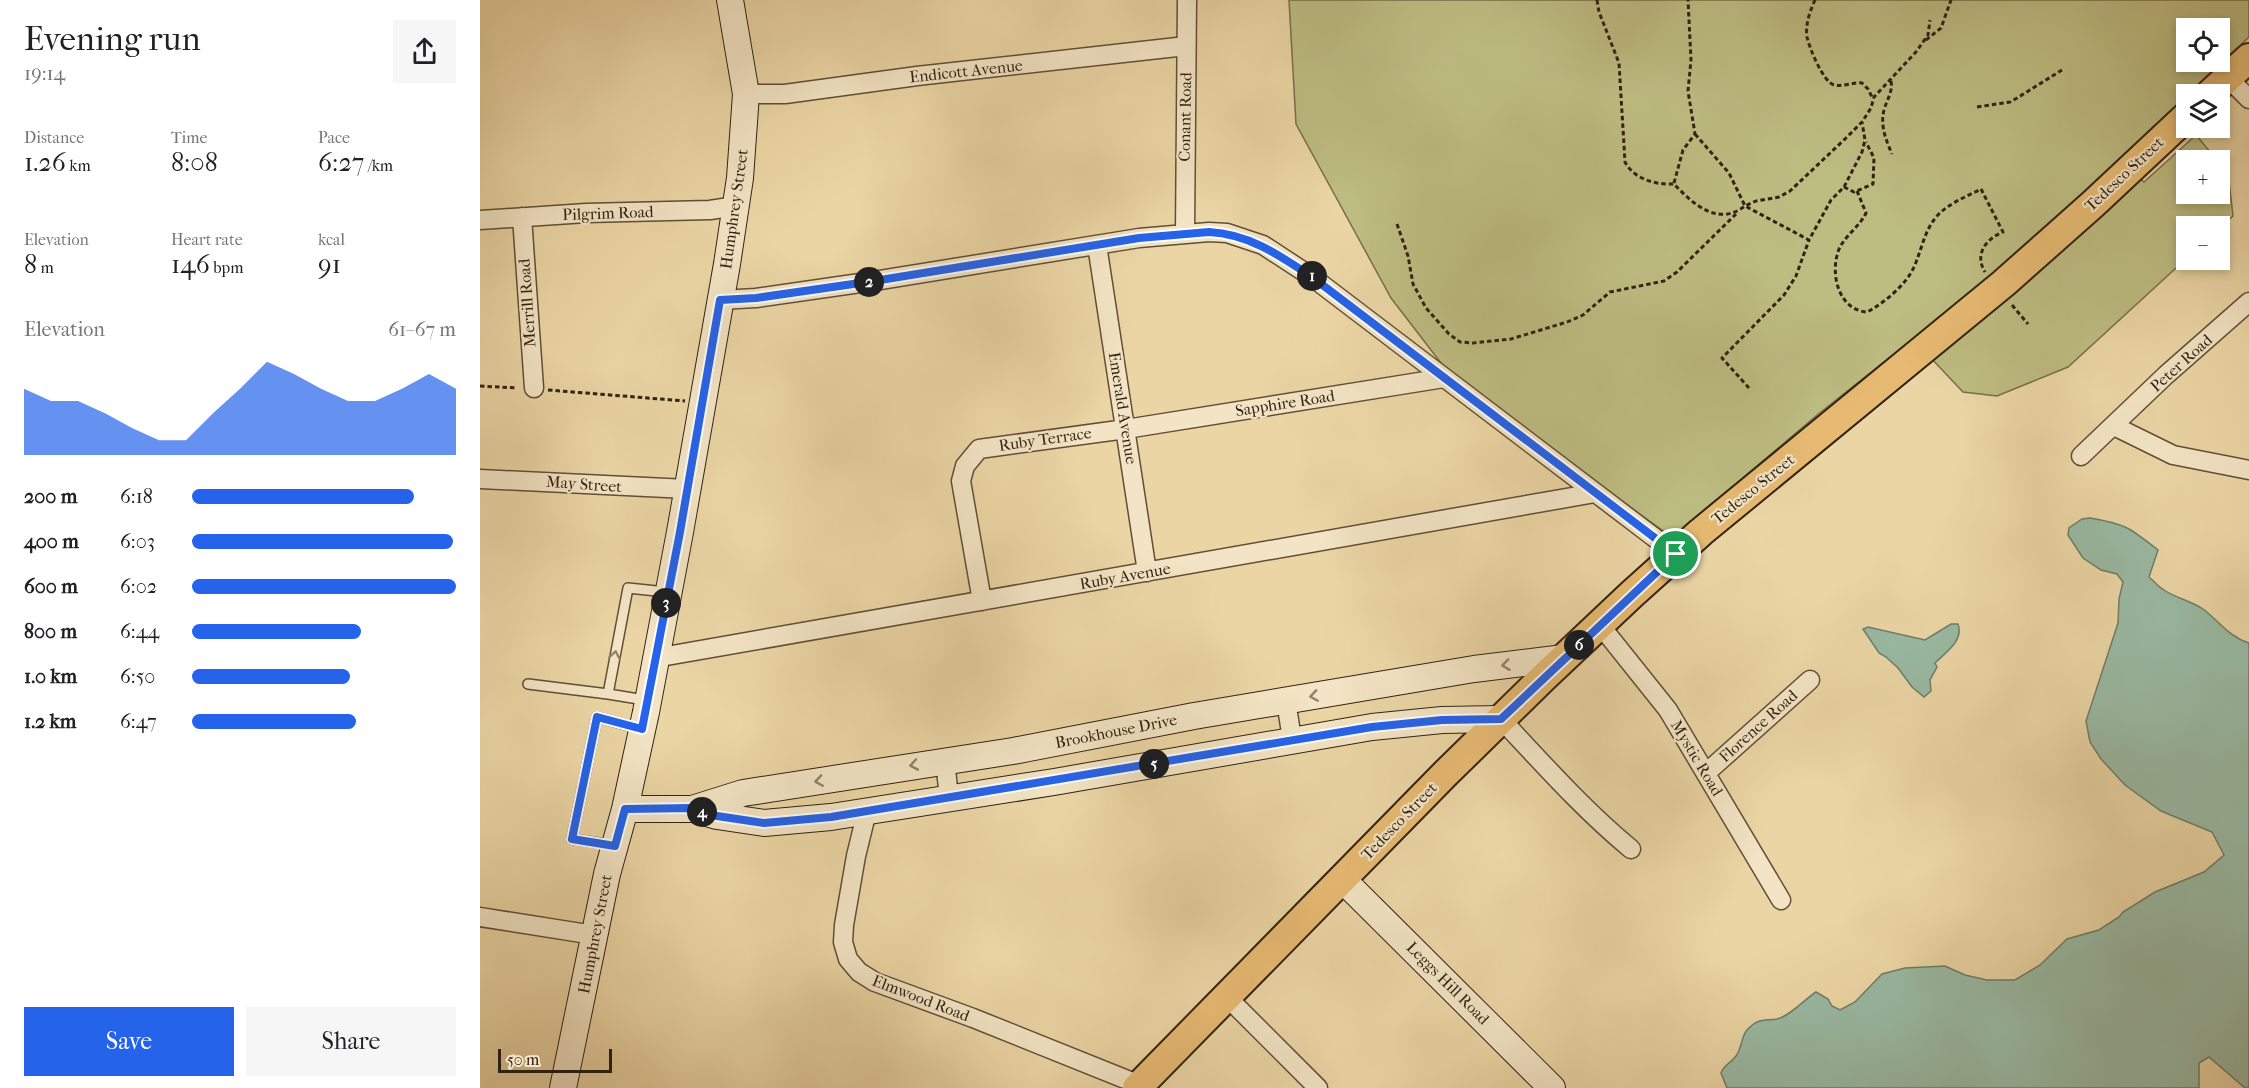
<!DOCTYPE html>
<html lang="en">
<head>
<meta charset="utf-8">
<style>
  :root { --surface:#fff; --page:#f6f6f6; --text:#202124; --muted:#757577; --accent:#2563eb }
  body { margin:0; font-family:"IM FELL French Canon",serif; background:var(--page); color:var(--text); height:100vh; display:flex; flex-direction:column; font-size:22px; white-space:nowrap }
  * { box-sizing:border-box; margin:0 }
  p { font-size:20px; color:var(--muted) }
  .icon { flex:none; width:33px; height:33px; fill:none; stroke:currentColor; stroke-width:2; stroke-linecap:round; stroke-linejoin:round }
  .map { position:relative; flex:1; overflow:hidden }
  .side { display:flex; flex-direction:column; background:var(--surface); width:480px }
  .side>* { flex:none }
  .tools { position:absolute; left:1696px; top:18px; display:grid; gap:12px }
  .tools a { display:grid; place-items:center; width:54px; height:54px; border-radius:0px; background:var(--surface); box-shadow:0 3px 9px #0003; font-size:30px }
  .scale { position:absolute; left:18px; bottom:15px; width:114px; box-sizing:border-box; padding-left:6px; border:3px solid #312213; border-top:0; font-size:16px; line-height:21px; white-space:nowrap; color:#312213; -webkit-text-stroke:4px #f2e4c4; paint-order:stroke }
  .pin { position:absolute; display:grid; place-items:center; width:51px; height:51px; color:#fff; margin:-26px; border:3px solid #fff; border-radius:50%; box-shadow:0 2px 6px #0007 }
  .km { position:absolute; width:30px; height:30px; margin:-15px; border-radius:50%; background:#222; color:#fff; font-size:16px; line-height:30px; text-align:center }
  .round { display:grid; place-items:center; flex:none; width:63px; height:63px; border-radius:0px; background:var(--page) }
  .headline { display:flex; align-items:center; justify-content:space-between; height:102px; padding:0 24px }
  h1 { font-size:33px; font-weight:600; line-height:45px }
  .figures { display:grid; grid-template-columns:repeat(3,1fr); gap:9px; height:102px; padding:6px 24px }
  .figures div { display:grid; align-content:center }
  .figures b { font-size:26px; font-weight:600 }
  .figures small { font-size:16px; font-weight:400 }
  .figures p { font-size:16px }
  .chart { height:168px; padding:12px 24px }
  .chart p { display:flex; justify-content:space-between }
  .chart svg { width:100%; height:108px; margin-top:6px; fill:var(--accent); opacity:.7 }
  .primary-button { display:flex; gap:12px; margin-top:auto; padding:12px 24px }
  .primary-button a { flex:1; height:69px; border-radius:0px; background:var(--accent); color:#fff; font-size:24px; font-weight:600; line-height:69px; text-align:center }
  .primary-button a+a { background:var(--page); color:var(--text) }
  ul { padding:0 24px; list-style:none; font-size:20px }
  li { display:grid; grid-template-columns:96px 72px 1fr; align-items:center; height:45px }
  li i { height:15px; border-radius:8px; background:var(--accent) }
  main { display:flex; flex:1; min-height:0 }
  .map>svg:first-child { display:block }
  .green { fill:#bdbc81; stroke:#776f4a; stroke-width:1.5; fill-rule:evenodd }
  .water { fill:#99b9a2; stroke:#6f7d69; stroke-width:1.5 }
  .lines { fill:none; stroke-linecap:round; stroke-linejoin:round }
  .lane-casing { stroke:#604f37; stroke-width:12 }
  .street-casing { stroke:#604f37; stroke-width:21 }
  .secondary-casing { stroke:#312213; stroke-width:28 }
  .primary-casing { stroke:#312213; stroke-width:32 }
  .path { stroke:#312213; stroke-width:3; stroke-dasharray:4.5 3; stroke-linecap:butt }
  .lane { stroke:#f2e4c4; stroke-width:9 }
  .street { stroke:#f2e4c4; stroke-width:18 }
  .secondary { stroke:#f2e4c4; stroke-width:26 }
  .primary { stroke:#e6ba72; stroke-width:28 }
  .oneway { stroke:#92836c }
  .route-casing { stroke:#fff; stroke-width:12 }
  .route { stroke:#2563eb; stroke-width:8 }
  .labels { text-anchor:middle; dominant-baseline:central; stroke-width:4.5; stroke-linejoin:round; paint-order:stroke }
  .street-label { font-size:16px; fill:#312213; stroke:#f2e4c4 }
</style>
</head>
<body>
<main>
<section class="side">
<div class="headline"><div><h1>Evening run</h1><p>19:14</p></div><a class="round"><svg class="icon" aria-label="share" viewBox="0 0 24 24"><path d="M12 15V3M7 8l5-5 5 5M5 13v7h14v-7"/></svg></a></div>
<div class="figures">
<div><p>Distance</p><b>1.26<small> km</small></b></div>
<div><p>Time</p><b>8:08</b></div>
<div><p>Pace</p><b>6:27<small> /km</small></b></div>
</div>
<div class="figures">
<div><p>Elevation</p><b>8<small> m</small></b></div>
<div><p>Heart rate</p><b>146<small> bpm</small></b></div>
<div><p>kcal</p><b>91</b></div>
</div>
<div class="chart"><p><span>Elevation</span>61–67 m</p>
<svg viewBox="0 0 160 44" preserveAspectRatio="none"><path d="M0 44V17L10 22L20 22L30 27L40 33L50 38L60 38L70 27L80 17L90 6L100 11L110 17L120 22L130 22L140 17L150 11L160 17V44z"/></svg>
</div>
<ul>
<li><b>200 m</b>6:18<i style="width:84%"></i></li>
<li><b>400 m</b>6:03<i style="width:99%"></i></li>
<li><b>600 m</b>6:02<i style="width:100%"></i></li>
<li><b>800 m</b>6:44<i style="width:64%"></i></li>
<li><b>1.0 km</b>6:50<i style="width:60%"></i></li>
<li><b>1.2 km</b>6:47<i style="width:62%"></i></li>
</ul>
<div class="primary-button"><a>Save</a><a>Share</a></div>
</section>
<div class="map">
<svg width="1769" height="1088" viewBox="0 0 1769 1088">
  <rect width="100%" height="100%" fill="#ebd5a4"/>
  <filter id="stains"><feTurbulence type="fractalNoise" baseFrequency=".00333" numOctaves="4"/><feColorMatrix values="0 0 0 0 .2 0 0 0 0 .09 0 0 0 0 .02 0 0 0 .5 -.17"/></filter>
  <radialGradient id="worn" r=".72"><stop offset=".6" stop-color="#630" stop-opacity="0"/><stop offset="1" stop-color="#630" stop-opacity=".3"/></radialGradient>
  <path class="green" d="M809 0H1769V37L1640 159 1664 182 1716 135 1737 160H1707V194H1740V164L1748 172 1753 216 1740 228 1707 226V258L1588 367 1517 396 1483 392 1433 339 1337 415 1193 538 974 380 911 298 816 124ZM1707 28H1740V62H1707Z"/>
  <path class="water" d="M1610 518C1646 524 1650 528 1678 550L1669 577C1674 581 1678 587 1684 590 1696 598 1711 601 1723 609 1739 621 1749 637 1769 643V1088H1765L1729 1057 1719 1063V1088H1247L1241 1073C1244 1065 1251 1063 1256 1056 1262 1048 1261 1037 1267 1030 1278 1018 1283 1021 1297 1019 1309 1017 1325 999 1336 992L1348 999 1352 1006 1360 1010 1375 1002 1402 974 1425 968 1465 966 1485 975 1507 980H1535L1560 965 1587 939 1619 930 1639 917 1643 912 1675 892 1724 872 1744 855 1732 832 1681 811 1645 785 1621 759 1610 742 1606 721 1638 623 1639 599 1643 582 1637 574 1621 570 1603 558 1588 535 1589 528 1602 519Z
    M1471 624H1478C1484 641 1466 652 1455 663L1457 667 1450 680 1451 691 1444 697 1432 687 1418 668 1406 657 1399 653 1383 629 1388 627 1445 640Z"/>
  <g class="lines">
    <defs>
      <path id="lane" d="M48 684 128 694
        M165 700 128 694 148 588 186 592
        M132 845 92 839 117 717 161 729"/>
      <path id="street" d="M1748 78 1769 99
        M266 94H305L437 76 706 46
        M42 217 54 388
        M0 220 106 213 230 210 256 206
        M705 233 707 0
        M617 245 667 572
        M240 300 276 298 394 281 659 238 729 232 747 233 783 245 832 277 1196 554
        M1634 426 1693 455 1769 470
        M1601 456 1686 375 1769 302
        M0 479 207 489
        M502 601 481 481 485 466 499 449 646 429 964 378
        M1120 625 1188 710 1301 900
        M175 658 1115 493
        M806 701 812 739
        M1021 719C1063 764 1104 810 1151 849
        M465 760 469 798
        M1226 773 1330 680
        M387 811 376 856 364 925 363 942 368 959 379 972 395 982 493 1018 660 1085
        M0 917 114 935
        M748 998 838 1088"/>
      <path id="secondary" d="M145 809H212L263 793 533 751 714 716 994 669 1084 658
        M213 809 237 816 284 823 351 817 574 782 892 727 962 720 1021 719
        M862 879 1072 1088
        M83 1088 127 874 145 809 166 712 200 532 247 264 260 178 266 94 250 0"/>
      <path id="primary" d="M1730 94 1769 58
        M657 1088 965 774 1064 677 1152 594 1221 532 1524 283 1613 204 1707 116"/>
    </defs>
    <use href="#lane" class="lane-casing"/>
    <use href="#street" class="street-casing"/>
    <use href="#secondary" class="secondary-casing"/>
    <use href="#primary" class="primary-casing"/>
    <path class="path" d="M1117 0 1119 12 1139 63 1145 162C1154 179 1175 185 1194 184 1213 204 1238 227 1265 206L1329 240 1351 200 1364 187 1382 152 1385 140 1382 122
      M1335 0C1330 11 1325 25 1327 37 1329 47 1343 82 1354 85 1363 87 1373 82 1382 83L1388 89 1393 99
      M1446 40 1461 28 1471 0
      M1411 81C1413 92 1407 99 1404 110 1400 126 1406 140 1412 154
      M1497 107 1530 102 1537 98 1582 70
      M1215 134 1249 173 1265 206 1276 201 1299 197 1310 191 1366 138 1382 122 1391 108 1394 97 1436 52 1448 35 1450 20
      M1194 183 1203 150 1215 134 1208 91 1211 60 1208 0
      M1364 187 1374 192 1393 184 1394 158 1386 142
      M1377 191 1386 213C1380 226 1367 234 1360 247 1349 270 1357 310 1387 312 1404 303 1426 285 1434 267 1442 249 1444 231 1457 216 1469 203 1486 197 1501 189L1523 232C1506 239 1494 254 1505 272
      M917 224 928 256 933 284 946 308 969 334 980 342 993 343 1031 339 1087 322 1103 315 1130 292 1184 281 1197 272 1256 214
      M1532 305 1548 324
      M0 386 37 388
      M1269 388 1242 358 1304 295 1316 276 1329 240
      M68 390 205 401"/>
    <use href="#lane" class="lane"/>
    <use href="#street" class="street"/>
    <use href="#secondary" class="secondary"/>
    <use href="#primary" class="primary"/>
  </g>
  <defs><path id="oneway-chevron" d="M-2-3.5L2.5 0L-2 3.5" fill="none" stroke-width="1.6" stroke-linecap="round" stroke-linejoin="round" transform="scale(1.5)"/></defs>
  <g class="oneway">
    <use href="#oneway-chevron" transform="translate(135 655) rotate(-80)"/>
    <use href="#oneway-chevron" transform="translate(1026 665) rotate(173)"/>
    <use href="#oneway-chevron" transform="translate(834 696) rotate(171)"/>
    <use href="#oneway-chevron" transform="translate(434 765) rotate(170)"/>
    <use href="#oneway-chevron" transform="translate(339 781) rotate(171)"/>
  </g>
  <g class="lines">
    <defs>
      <path id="route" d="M729 232C769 234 799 255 832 277L1196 554 1021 719 962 720 892 727 351 817 284 823 237 816 212 808 145 809 135 846 92 839 117 717 162 729 200 532 240 300 276 298 394 281 659 238Z"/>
    </defs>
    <use href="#route" class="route-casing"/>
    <use href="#route" class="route"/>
  </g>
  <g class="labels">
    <g class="street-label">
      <text transform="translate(486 71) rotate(-6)">Endicott Avenue</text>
      <text transform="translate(705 117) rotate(-89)">Conant Road</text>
      <text transform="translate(1644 174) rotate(-43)">Tedesco Street</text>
      <text transform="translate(254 209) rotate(-82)">Humphrey Street</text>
      <text transform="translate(128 213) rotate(-2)">Pilgrim Road</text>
      <text transform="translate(47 303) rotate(-94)">Merrill Road</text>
      <text transform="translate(1701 363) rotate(-42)">Peter Road</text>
      <text transform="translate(805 403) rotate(-9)">Sapphire Road</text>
      <text transform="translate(643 408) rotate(81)">Emerald Avenue</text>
      <text transform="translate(565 439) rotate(-8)">Ruby Terrace</text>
      <text transform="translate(104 484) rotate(4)">May Street</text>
      <text transform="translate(1273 489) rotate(-39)">Tedesco Street</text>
      <text transform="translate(645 576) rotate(-10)">Ruby Avenue</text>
      <text transform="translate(1278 726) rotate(-42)">Florence Road</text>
      <text transform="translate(636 731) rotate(-11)">Brookhouse Drive</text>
      <text transform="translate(1217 758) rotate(59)">Mystic Road</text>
      <text transform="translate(919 821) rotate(-46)">Tedesco Street</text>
      <text transform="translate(115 934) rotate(-79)">Humphrey Street</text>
      <text transform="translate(968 983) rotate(45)">Leggs Hill Road</text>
      <text transform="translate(441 998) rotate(21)">Elmwood Road</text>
    </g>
  </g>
  <rect width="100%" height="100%" filter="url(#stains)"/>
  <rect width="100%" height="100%" fill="url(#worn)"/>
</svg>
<div class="tools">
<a><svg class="icon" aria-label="locate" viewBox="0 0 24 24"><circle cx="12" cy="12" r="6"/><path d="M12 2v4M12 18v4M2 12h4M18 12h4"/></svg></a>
<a><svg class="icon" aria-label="layers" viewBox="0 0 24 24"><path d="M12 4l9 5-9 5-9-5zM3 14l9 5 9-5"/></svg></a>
<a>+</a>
<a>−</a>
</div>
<div class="scale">50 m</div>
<div class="pin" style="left:1196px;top:554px;background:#1e9e55"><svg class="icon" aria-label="arrive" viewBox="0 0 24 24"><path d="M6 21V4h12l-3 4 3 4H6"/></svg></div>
<b class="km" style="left:832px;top:276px">1</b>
<b class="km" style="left:389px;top:282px">2</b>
<b class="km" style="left:186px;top:603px">3</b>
<b class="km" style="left:222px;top:812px">4</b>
<b class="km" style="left:674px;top:764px">5</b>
<b class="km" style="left:1099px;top:645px">6</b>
</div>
</main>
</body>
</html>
